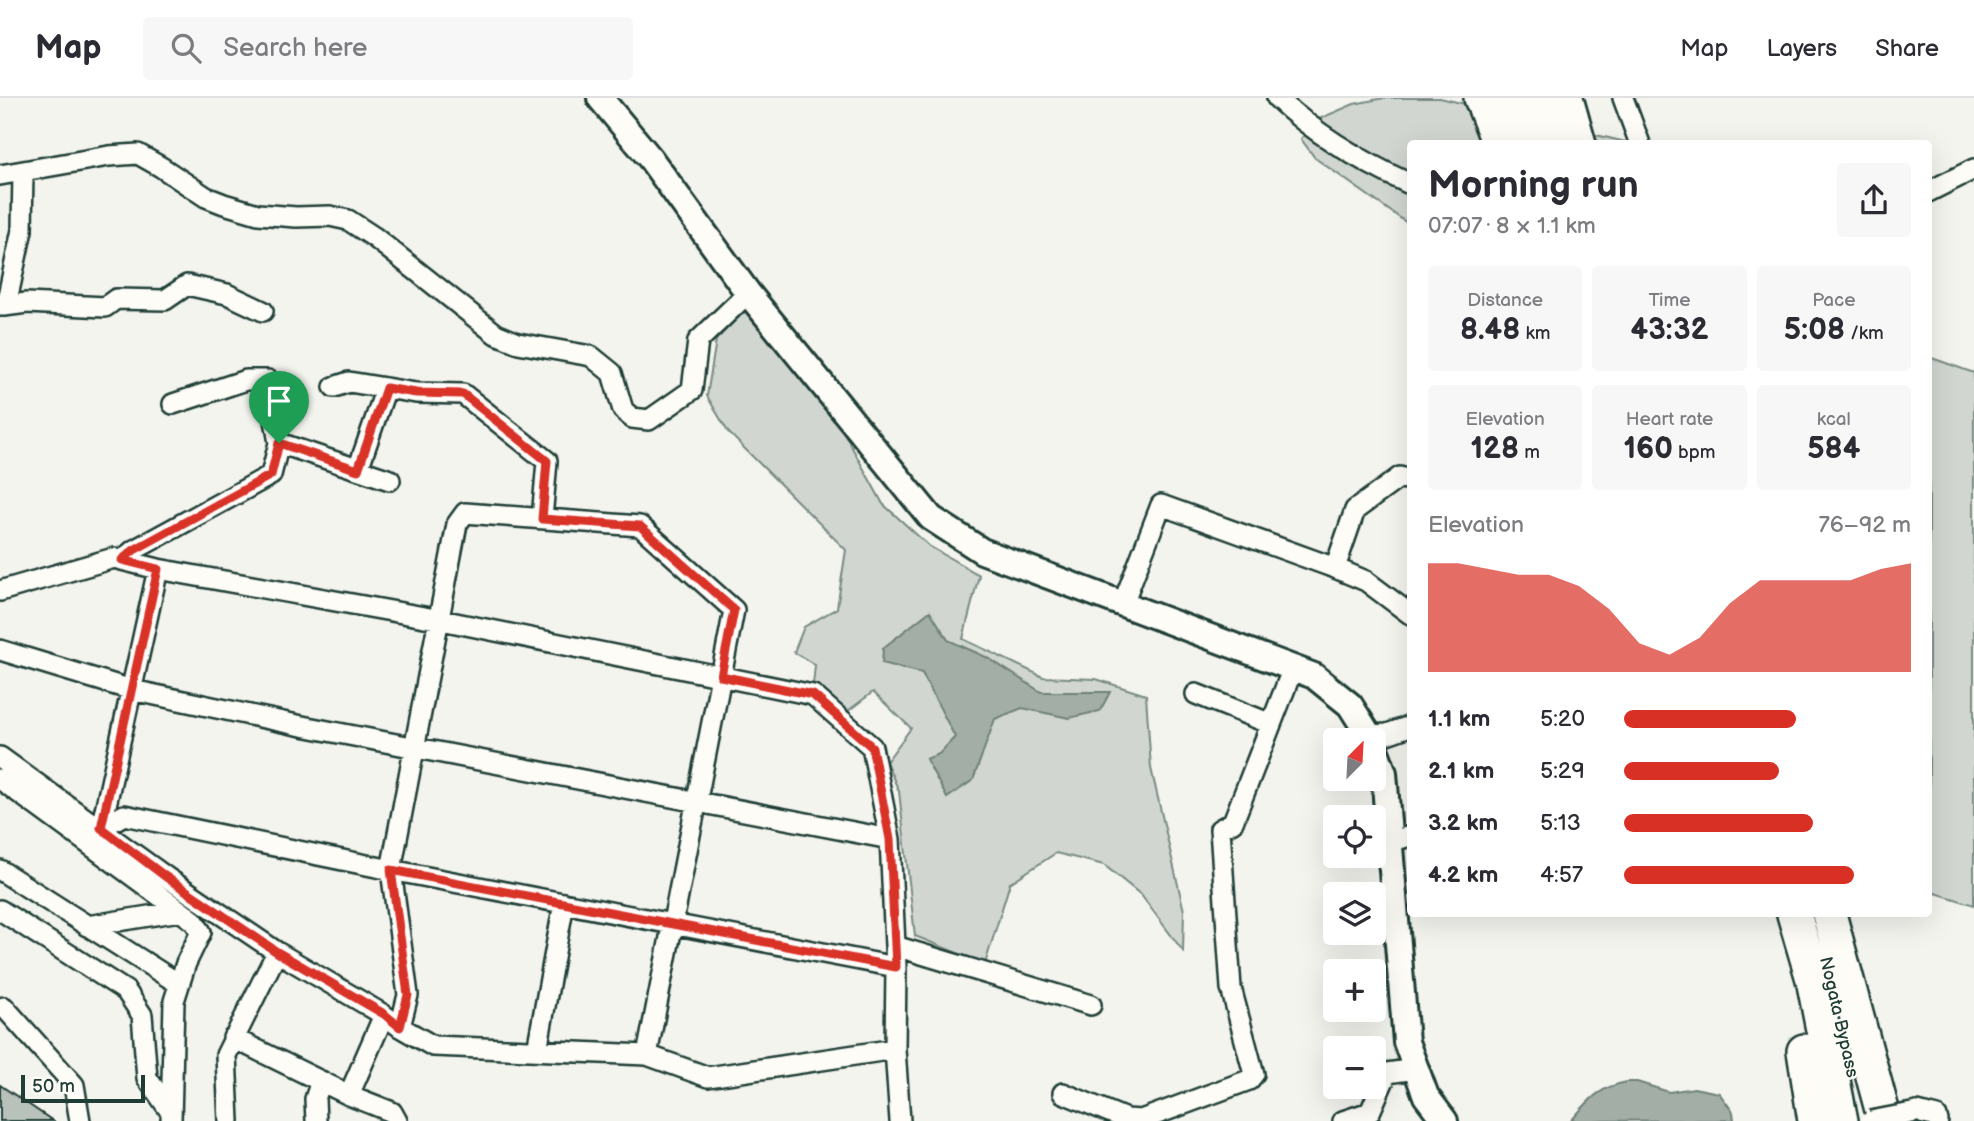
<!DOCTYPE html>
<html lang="en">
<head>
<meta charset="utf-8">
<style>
  :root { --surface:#fff; --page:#f7f7f7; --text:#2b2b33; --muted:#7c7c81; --line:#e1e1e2; --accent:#d93025 }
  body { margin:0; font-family:"Balsamiq Sans",sans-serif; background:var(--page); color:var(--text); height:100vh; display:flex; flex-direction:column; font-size:26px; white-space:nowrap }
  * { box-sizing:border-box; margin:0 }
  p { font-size:23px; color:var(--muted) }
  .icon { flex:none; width:38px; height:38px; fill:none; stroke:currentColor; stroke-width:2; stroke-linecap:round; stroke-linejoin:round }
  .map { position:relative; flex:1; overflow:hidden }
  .drawer { position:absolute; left:1407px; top:42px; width:525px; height:777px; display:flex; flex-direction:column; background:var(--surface); border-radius:7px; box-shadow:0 7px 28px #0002 }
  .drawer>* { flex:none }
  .needle { width:46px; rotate:24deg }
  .tools { position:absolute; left:1323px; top:630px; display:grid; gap:14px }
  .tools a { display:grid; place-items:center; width:63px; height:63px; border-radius:7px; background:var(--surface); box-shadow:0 7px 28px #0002; font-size:35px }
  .scale { position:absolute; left:21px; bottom:18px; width:124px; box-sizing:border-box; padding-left:7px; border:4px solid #1f3d34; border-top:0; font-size:19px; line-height:24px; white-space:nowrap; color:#1f3d34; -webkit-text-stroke:5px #fdfcf7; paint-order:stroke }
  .pin { position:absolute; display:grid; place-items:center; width:60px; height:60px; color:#fff; margin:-72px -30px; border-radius:50% 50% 50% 0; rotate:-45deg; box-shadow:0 0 7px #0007 }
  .pin .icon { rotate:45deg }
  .round { display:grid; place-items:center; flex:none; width:74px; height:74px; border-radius:7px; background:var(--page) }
  .overview { display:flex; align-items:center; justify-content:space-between; height:119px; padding:0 21px }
  h1 { font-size:38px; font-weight:800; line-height:52px }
  .metrics { display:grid; grid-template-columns:repeat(3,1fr); gap:10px; height:119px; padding:7px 21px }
  .metrics div { display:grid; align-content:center; border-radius:7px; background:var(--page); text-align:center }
  .metrics b { font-size:30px; font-weight:800 }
  .metrics small { font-size:19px; font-weight:400 }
  .metrics p { font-size:19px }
  .chart { height:196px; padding:14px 21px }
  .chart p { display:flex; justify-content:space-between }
  .chart svg { width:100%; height:126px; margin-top:7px; fill:var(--accent); opacity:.7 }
  ul { padding:0 21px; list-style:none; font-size:23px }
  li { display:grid; grid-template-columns:112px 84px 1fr; align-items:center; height:52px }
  li i { height:18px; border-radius:9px; background:var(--accent) }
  header { display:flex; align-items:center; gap:42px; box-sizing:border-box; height:98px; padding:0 35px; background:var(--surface); border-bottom:2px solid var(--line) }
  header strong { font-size:33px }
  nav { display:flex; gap:38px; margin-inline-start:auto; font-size:24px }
  .search { width:490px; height:63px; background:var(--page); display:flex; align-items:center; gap:18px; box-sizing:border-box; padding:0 24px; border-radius:7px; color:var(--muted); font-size:26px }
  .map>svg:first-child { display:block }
  .green { fill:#d1d6d1; stroke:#788a82; stroke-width:2 }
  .water { fill:#a3aea7; stroke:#6e8179; stroke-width:2 }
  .building { fill:#b9c1bb; stroke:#1f3d34; stroke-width:2 }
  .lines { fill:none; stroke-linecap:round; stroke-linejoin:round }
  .minor-casing { stroke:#1f3d34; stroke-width:24 }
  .tertiary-casing { stroke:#1f3d34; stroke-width:30 }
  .trunk-casing { stroke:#1f3d34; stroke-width:38 }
  .minor { stroke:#fdfcf7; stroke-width:19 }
  .tertiary { stroke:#fdfcf7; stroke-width:24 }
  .trunk { stroke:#fdfcf7; stroke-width:33 }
  .minor-bridge-casing { stroke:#1f3d34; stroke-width:24; stroke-linecap:butt }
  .minor-bridge { stroke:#fdfcf7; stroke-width:19 }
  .route-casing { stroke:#fff; stroke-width:14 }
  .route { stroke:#d93025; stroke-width:9 }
  .labels { text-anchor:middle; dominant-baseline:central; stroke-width:5; stroke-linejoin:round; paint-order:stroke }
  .street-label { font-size:18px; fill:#1f3d34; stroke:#fdfcf7 }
</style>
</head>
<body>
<header>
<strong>Map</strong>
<div class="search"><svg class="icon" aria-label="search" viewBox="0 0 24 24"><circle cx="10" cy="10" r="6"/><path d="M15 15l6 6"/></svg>Search here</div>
<nav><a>Map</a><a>Layers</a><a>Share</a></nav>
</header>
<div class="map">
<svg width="1974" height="1023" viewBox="0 0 1974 1023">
  <rect width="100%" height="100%" fill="#f4f4ef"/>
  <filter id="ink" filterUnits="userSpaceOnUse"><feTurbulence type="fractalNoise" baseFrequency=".0143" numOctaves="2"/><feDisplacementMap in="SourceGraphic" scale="14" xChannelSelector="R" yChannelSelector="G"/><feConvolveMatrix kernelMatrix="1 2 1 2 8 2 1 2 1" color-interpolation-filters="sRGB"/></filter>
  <g filter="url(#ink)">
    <path class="green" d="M1384 0H1440L1630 45 1410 46V127L1315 60 1301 41 1314 23 1354 6Z
      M745 212 843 333 883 406 929 448 979 477 963 541 1043 579 1096 581 1146 597 1151 670 1184 813 1183 853 1141 797 1104 767 1056 755 1010 785 985 866 915 838 899 693 886 664 911 630 873 594 848 613 813 587 815 567 794 554 804 529 837 510 846 452 728 334 707 298 716 242Z
      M1929 259 1974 275V807L1929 793Z"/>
    <path class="water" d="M930 513 948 542 988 560 1041 594H1110L1100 613 1069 620 1022 610 995 621 973 682 947 700 926 661 939 656 955 639 922 575 882 565 883 550Z
      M1627 984H1637L1669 994 1694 990 1719 995 1733 1014 1734 1022 1571 1023C1589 1002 1599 989 1627 984Z"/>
    <path class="building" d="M0 987 53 1023H0Z"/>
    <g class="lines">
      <defs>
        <path id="minor" d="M1277 0C1316 37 1362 64 1410 86
          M1623 0 1640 46
          M0 77 109 58 138 56 161 69 206 99 224 106 258 116 296 119 330 118 348 122 374 139 496 236 518 245 591 258 612 275 623 312 632 320 649 322 692 292 698 243 748 195
          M1928 94 1974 71
          M0 208H4L8 198 22 132 23 73
          M4 208 27 205 105 209 116 201 165 202 187 187 227 196 263 213
          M334 289 349 284 416 295 463 296 547 363 542 421
          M279 345 390 382
          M358 371 386 290
          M122 462 134 452 271 377 279 345 268 282H246L173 306
          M1335 470 1366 483 1410 516
          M0 493 114 460 158 471 441 522 813 597 872 649 890 741 896 869 895 951 900 1023
          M1122 508 1161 407 1335 470 1355 412 1400 379 1410 382
          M0 552 132 592 302 628 890 741
          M1196 596 1271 626
          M1370 637 1387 636 1410 628
          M0 659 166 779 277 854 384 917 400 929 433 948 647 957 708 979 895 951
          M0 681 194 823 201 834 186 865 174 903 171 1023
          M101 730 124 717 391 772 896 869
          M101 730 158 471
          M1390 744 1410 738
          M0 772 179 886
          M0 812 126 893 142 917 147 980 170 1013
          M87 828 180 813
          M895 848 1091 907
          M4 909 74 987 80 1023
          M400 929 408 897 391 772 457 426 465 415 640 428 734 512 647 957
          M233 940 349 997 392 1014 397 1023
          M537 952 564 805
          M1063 995 1126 1021 1141 1022 1249 982 1254 976 1231 890 1220 731 1233 724 1293 570
          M349 997 384 917
          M1917 1014 1937 1019 1938 1023
          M229 1023 226 957 277 854
          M316 1023 315 1001 321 983
          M1343 1023 1370 1014 1387 975 1416 971"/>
        <path id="tertiary" d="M600 0 650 60 748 195 931 420 982 453 1314 578 1350 607 1372 642
          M1374 648 1384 675 1406 944 1426 998 1445 1023"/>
        <path id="trunk" d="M1481 0 1499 46
          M1512 0 1528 46
          M1538 0 1553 46
          M1566 0 1579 46
          M1794 816 1813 881 1841 1023
          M1829 816 1885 1023
          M1804 953 1815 1023"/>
      </defs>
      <use href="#minor" class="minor-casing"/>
      <use href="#tertiary" class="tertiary-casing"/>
      <use href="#trunk" class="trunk-casing"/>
      <use href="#minor" class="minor"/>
      <use href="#tertiary" class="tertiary"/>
      <use href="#trunk" class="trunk"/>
      <defs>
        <path id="minor-bridge" d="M1871 1023 1917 1014"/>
      </defs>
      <use href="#minor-bridge" class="minor-bridge-casing"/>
      <use href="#minor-bridge" class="minor-bridge"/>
    </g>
  </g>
  <g class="lines" filter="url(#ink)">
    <defs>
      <path id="route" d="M386 290 416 295 463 296 547 363 542 421 640 428 734 512 721 578 813 597 872 649 890 741 896 869 391 772 408 897 400 929 384 916 277 854 166 779 101 730 158 471 122 462 134 452 271 377 279 345 358 372Z"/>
    </defs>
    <use href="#route" class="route-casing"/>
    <use href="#route" class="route"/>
  </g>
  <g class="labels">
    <g class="street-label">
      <text transform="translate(1839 919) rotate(77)">Nogata Bypass</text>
    </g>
  </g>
</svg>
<div class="tools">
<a><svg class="needle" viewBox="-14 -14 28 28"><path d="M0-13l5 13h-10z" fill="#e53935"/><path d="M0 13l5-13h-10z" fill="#7c7c81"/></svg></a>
<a><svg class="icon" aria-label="locate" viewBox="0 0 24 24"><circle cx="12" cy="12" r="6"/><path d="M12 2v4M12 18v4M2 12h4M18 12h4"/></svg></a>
<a><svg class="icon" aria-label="layers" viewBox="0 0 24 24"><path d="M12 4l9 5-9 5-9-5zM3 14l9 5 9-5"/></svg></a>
<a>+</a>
<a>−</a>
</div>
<div class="scale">50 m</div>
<div class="pin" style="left:279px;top:345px;background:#1e9e55"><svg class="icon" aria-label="arrive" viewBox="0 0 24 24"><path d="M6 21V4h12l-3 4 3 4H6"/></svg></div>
<section class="drawer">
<div class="overview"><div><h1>Morning run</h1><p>07:07 · 8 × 1.1 km</p></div><a class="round"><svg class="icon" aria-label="share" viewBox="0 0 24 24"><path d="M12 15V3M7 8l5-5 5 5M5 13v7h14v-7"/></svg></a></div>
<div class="metrics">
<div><p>Distance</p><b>8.48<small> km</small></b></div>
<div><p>Time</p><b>43:32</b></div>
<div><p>Pace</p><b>5:08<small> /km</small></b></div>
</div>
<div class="metrics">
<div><p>Elevation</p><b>128<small> m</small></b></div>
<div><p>Heart rate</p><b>160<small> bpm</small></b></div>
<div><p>kcal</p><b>584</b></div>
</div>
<div class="chart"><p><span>Elevation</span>76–92 m</p>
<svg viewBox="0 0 160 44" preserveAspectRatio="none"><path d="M0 44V6L10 6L20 8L30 10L40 10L50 14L60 22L70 34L80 38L90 32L100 20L110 12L120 12L130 12L140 12L150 8L160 6V44z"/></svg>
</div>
<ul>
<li><b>1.1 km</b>5:20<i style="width:60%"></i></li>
<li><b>2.1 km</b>5:29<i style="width:54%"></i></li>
<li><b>3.2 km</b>5:13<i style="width:66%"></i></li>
<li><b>4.2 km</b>4:57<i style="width:80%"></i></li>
</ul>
</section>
</div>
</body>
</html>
